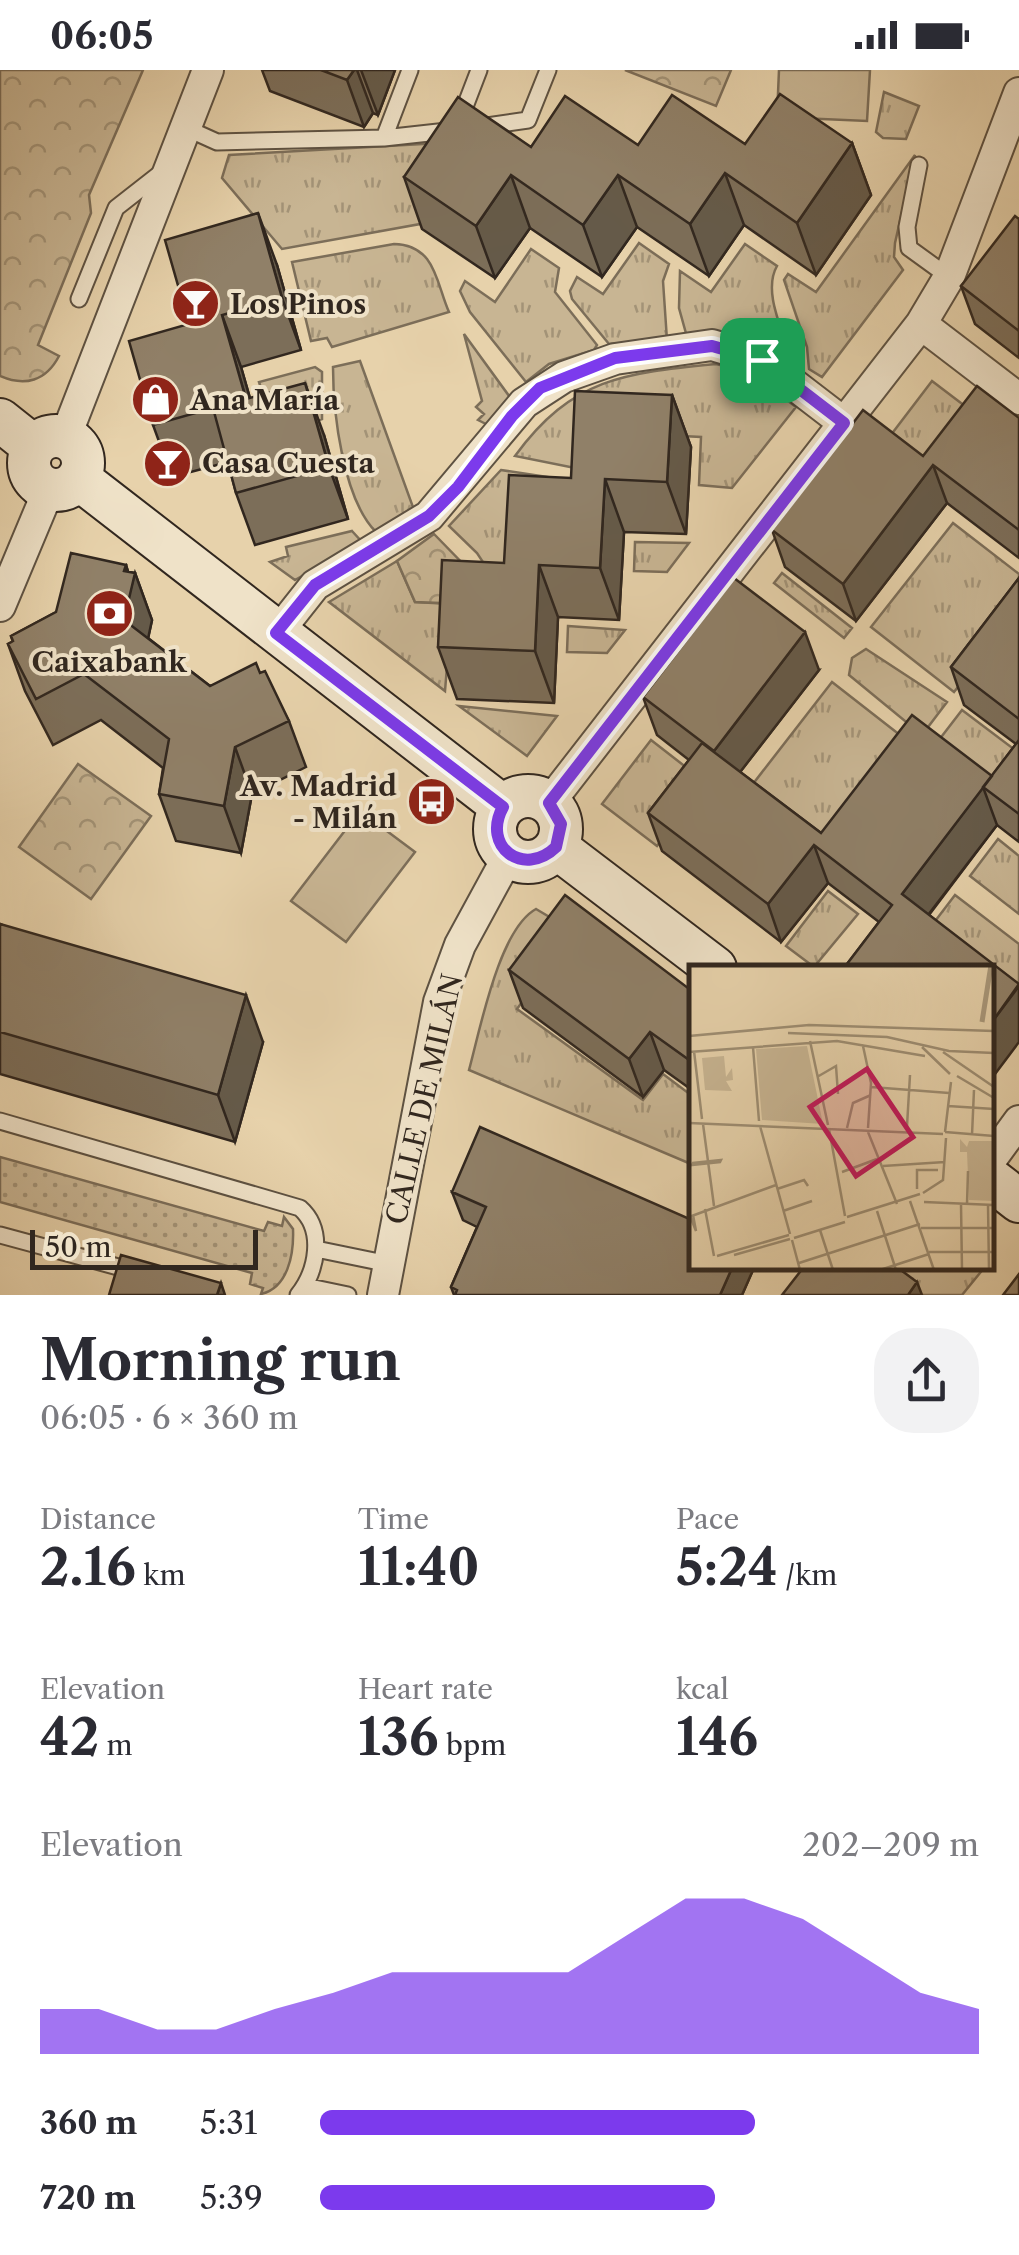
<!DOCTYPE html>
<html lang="en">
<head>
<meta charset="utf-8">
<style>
  :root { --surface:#fff; --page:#f2f2f3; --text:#2b2b33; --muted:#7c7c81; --accent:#7c3aed }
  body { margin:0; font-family:"Libre Caslon Text",serif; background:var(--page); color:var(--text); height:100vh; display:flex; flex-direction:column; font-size:38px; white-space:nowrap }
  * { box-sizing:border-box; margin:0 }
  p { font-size:32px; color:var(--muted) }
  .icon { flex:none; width:55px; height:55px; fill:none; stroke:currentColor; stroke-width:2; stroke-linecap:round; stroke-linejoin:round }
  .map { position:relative; height:1225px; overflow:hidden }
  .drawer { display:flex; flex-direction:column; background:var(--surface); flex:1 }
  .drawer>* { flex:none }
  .scale { position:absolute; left:30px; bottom:25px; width:228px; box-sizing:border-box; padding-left:10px; border:5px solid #31271f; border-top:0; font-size:28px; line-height:35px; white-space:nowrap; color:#31271f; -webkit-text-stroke:8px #efe2c8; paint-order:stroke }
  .pin { position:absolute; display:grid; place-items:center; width:85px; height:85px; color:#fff; margin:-42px; border-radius:20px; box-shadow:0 5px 15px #0006 }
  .round { display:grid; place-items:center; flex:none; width:105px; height:105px; border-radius:40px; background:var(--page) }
  .summary { display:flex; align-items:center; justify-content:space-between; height:170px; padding:0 40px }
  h1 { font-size:55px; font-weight:700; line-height:75px }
  .stats { display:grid; grid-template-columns:repeat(3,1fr); gap:15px; height:170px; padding:10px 40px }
  .stats div { display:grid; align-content:center }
  .stats b { font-size:50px; font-weight:700 }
  .stats small { font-size:28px; font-weight:400 }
  .stats p { font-size:28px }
  .chart { height:280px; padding:20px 40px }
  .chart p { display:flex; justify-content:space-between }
  .chart svg { width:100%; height:180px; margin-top:10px; fill:var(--accent); opacity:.7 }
  ul { padding:0 40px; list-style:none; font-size:32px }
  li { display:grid; grid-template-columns:160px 120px 1fr; align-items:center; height:75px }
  li i { height:25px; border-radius:12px; background:var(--accent) }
  .status { display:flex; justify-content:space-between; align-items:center; height:70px; padding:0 50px; background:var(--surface); direction:ltr }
  .status svg { height:28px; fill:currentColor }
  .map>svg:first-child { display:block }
  .grass { fill:url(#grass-tufts); stroke:#7c6e59; stroke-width:2.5 }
  .park { fill:url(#park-crowns); stroke:#7c6e59; stroke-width:2.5 }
  .garden { fill:url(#garden-dots); stroke:#7c6e59; stroke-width:2.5 }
  .pitch { fill:#c8b593; stroke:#7c6e59; stroke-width:2.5 }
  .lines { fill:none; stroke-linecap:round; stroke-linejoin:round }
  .lane-casing { stroke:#5e5242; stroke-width:19 }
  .street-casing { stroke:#5e5242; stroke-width:34 }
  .secondary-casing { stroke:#31271f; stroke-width:46 }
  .lane { stroke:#efe2c8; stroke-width:15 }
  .street { stroke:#efe2c8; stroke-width:30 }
  .secondary { stroke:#efe2c8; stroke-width:42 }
  .wall { fill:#7c6e59; stroke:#31271f; stroke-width:2.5 }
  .shaded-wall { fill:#655a49; stroke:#31271f; stroke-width:2.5 }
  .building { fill:#908068; stroke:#31271f; stroke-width:2.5 }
  .route-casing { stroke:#fff; stroke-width:20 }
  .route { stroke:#7c3aed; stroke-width:12 }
  .labels { text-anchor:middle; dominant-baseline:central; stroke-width:8; stroke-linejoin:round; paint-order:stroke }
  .poi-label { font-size:28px; font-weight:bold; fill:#31271f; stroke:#efe2c8; text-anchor:start }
  .street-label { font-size:28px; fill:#31271f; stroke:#efe2c8 }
  .inset-river { fill:none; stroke:#a9987b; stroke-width:5 }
  .inset-road { fill:none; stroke:#9e8e73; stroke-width:2.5 }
  .view { fill:#c2185b; fill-opacity:0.15; stroke:#c2185b; stroke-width:5 }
  .inset-edge { fill:none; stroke:#31271f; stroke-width:5 }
</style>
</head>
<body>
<div class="status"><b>06:05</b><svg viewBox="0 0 49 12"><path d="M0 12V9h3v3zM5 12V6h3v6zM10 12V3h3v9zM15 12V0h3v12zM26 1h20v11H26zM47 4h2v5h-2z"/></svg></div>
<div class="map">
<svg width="1019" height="1225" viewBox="0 0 1019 1225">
  <defs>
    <pattern id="grass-tufts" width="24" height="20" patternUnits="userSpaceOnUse" patternTransform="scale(2.5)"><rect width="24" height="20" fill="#c8b593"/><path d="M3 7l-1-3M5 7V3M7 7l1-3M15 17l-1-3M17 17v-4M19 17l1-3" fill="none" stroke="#a39377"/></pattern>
    <pattern id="park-crowns" width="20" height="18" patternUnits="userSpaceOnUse" patternTransform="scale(2.5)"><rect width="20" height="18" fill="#c8b593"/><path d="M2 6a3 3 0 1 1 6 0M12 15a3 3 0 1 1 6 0" fill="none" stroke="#a39377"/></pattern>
    <pattern id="garden-dots" width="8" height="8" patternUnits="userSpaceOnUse" patternTransform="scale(2.5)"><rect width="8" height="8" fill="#c8b593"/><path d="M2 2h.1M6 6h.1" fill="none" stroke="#a39377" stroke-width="1.8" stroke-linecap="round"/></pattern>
  </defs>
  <rect width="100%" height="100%" fill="#e7d2ab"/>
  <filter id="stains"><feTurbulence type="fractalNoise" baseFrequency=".002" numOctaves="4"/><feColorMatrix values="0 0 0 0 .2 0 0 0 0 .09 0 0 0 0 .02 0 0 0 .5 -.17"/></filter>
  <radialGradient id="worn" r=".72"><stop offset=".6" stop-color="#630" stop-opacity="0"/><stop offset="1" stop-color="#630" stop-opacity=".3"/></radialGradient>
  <path class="grass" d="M884 22 919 36 906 69 883 68 876 62Z
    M476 71 420 154 282 179 222 108 229 85Z
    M915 85 895 173 894 187 903 200 822 307 809 299 807 277 784 210 788 204 816 222Z
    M639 173 669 194 663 211 667 270 609 274 572 229 570 221 577 207 603 224Z
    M394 174C436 175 436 213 449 242L332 277 327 268 311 271 292 192Z
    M745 174 777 196C762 222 784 262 791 290 755 268 729 262 687 267L679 238 680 201 711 222Z
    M531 179 559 198 555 222 597 275 594 280 549 294 526 312 470 242 460 221 465 211 495 232Z
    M464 264 512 330 490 356 478 350 484 344 476 337 482 331Z
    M360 291 414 440 376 462C343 429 333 343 333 297Z
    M716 294 750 302 796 337 732 418 699 415 701 367 583 361 580 399 515 386C572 308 624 303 716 294Z
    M315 297 322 302V349L276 364 259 312Z
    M932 311 982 349 934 413 884 374Z
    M501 400 580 412 510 533 477 483 449 456Z
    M953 453 1019 504V540L954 622 871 557Z
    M352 461 362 472 295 510 270 492 288 486 286 477Z
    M635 472 689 473 667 502 634 501Z
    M397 491 415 532 452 534 445 621 329 532Z
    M782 503 852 558 844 568 774 513Z
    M568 556 625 560 607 583 567 582Z
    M866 579 947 632 922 665 849 605 852 588Z
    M832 612 914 676 830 783 749 719Z
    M459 636 557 646 527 686Z
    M962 640 1019 683 1006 736 932 679Z
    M651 670 705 712 657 776 602 734Z
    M998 769 1019 786V844L970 806Z
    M828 821 858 844 814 897 786 876Z
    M955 825 1019 874V933L992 898 926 863Z
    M536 839 573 861 517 939 643 1030 663 1004 691 1025V1094L469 1000C480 960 499 859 536 839Z
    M857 1198H984L962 1225H894Z"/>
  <path class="park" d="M0 0H143L89 125 91 143 38 275 59 286C46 311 25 317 0 306Z
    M625 0H731L716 36Z
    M434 464 469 500 466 534 415 532 397 491Z
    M78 694 151 746 91 829 19 777Z"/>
  <path class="garden" d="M0 1087 264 1161 268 1152 282 1156 284 1147 293 1159C294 1184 288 1218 261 1224L263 1218 250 1214 252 1203 0 1132Z"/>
  <path class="pitch" d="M779 0H870L867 51 777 47Z
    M360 741 415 782 346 872 291 831Z"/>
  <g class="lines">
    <defs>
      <path id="lane" d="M410 0 384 68 456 60 479 0
        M480 57 528 50 548 0
        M186 58 217 72 384 68
        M919 95 907 157 909 178 949 207
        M79 229 116 138 162 102
        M0 1051 300 1138C325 1160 317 1201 298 1225
        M0 1165 133 1201
        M316 1179 389 1194
        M305 1216 348 1225"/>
      <path id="street" d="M921 254 1019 329
        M65 368 208 0
        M0 536 49 419
        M277 563 315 515 429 446 524 333 564 307 615 289 712 275 762 290 844 353
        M549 733 921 254 949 207 1019 23
        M992 1088 1019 1051
        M383 1225 439 932 460 875 509 785"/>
      <path id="secondary" d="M0 350 34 377
        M29 393a27 27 0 1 1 54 0a27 27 0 1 1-54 0Z
        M78 408 503 737
        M495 759a33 33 0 1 1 66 0a33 33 0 1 1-66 0Z
        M556 777 715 898
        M992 1110 1019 1131"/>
    </defs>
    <use href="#lane" class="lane-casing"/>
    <use href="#street" class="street-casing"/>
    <use href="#secondary" class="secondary-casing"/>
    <use href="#lane" class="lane"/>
    <use href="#street" class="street"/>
    <use href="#secondary" class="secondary"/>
  </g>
  <path class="wall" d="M262 0H395L378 45 373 43 364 57 270 21Z
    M852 73 871 125 816 205 744 155 709 206 637 157 602 207 530 158 495 208 422 159 404 107 531 77Z
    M1019 149V288L975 254 961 216Z
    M277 195 301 280 241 297 250 328 324 365 348 449 255 475 236 423 228 392 172 407 153 355 189 254Z
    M672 325 691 377 686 464 624 462 619 550 558 547 554 633 457 629 438 577 571 408Z
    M1019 348V488L947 433 856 551 785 497 772 460 923 386Z
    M126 495 128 502 135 503 152 550 148 568 210 616 260 603 289 651 306 697 252 724 241 783 176 771 159 724 163 698 101 650 53 675 25 621 8 574 13 572 11 566 56 542Z
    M1019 508V772L997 755 929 845 992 898H848L847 894 879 852 828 813 781 872 662 781 648 743 689 690 657 665 643 627 819 600 740 702 821 763 992 706 1016 674 964 635 951 597Z
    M0 854 263 972 235 1072 0 1004Z
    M509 900 692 921V1020L664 1000 643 1027 523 938Z
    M452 1122 692 1198H752L753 1200 742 1225H454L451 1217 477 1157 463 1150Z"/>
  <path class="shaded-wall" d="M354 0H357L373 43 364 57 347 10Z
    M361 0H395L378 45Z
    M852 73 871 125 816 205 797 153Z
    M725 103 744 155 709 206 690 154Z
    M511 105 530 158 495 208 476 156Z
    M618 105 637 157 602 207 583 155Z
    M258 143 277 195 301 280 282 228Z
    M222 245 241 297 265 381 246 329Z
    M305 313 324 365 348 449 329 397Z
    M672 325 691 377 686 464 667 412Z
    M933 395 947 433 856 551 843 514Z
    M605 409 624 462 619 550 600 498Z
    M126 495 132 514 135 503 152 550 142 597 124 550Z
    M539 495 558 547 554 633 535 581Z
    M805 562 819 600 727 719 714 681Z
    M235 677 252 724 241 783 224 736Z
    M983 717 997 755 915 862 902 824Z
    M814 775 828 813 781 872 768 834Z
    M1019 916V972L992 1008V952Z
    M246 925 263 972 235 1072 218 1025Z
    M650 962 664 1000 643 1027 629 989Z
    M732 1198H752L753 1200 742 1225H720Z
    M917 1212 922 1225H908Z
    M221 1213 225 1225H217Z"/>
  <path class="building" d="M321 0H354L347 10Z
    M780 24 852 73 797 153 725 103 690 154 618 105 583 155 511 105 476 156 404 107 458 27 531 77 565 26 638 75 672 25 745 74Z
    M258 143 282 228 222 245 246 329 305 313 329 397 236 423 213 338 153 355 129 271 189 254 165 170Z
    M1015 146 1019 149V261L961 216Z
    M977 316 1019 348V460L933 395 843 514 772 460 863 340 923 386Z
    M575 321 672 325 667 412 605 409 600 498 539 495 535 581 438 577 442 490 504 493 509 405 571 408Z
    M71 483 126 495 124 501 135 503 124 550 210 616 256 593 260 603 265 601 289 651 235 677 224 736 159 724 169 669 84 604 36 629 8 574 13 571 11 566 56 542Z
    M734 508 805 562 714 681 643 627Z
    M1019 508V649L951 597Z
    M912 645 992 706 902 824 1019 914 992 952V898H852L847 894 892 835 814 775 768 834 648 743 702 673 821 763Z
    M1019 670V744L983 717Z
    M565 825 692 921V992L650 962 629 989 509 900Z
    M0 854 246 925 218 1025 0 962Z
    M480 1057 692 1150V1198H732L720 1225H455L457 1220 451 1217 486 1137 452 1122Z
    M121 1185 221 1213 217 1225H109Z
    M803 1198H898L917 1212 908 1225H782Z
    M1019 1204V1225H1003Z"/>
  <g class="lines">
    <defs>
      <path id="route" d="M712 276 762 290 844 353 549 733 561 754 556 777C524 808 481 777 503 737L276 563 315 515 429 446 458 417 512 346 540 318 615 288Z"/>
    </defs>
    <use href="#route" class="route-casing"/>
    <use href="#route" class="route"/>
  </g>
  <defs>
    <symbol id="bar-disc" viewBox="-11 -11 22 22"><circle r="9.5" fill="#8f2418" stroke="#efe2c8"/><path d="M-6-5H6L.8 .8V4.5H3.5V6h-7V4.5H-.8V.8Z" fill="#fff"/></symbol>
    <symbol id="shop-disc" viewBox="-11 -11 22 22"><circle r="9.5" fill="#8f2418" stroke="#efe2c8"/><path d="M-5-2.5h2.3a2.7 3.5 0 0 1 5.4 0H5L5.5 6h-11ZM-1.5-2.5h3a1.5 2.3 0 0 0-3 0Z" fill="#fff"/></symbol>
    <symbol id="bank-disc" viewBox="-11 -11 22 22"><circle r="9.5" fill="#8f2418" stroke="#efe2c8"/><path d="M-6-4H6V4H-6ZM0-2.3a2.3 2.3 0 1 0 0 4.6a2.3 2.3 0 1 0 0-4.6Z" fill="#fff"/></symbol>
    <symbol id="bus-disc" viewBox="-11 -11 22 22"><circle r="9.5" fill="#8f2418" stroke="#efe2c8"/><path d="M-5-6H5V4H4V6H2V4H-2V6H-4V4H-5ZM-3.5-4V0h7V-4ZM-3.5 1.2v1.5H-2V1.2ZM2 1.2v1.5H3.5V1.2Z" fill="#fff"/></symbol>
  </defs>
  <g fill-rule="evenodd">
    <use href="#bar-disc" x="168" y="206" width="55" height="55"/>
    <use href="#shop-disc" x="128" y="302" width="55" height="55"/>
    <use href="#bar-disc" x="140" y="366" width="55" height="55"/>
    <use href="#bank-disc" x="82" y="516" width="55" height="55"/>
    <use href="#bus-disc" x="404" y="704" width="55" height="55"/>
  </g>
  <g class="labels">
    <g class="poi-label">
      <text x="230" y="234">Los Pinos</text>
      <text x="190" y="330">Ana María</text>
      <text x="202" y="393">Casa Cuesta</text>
      <text x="109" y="592" text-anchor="middle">Caixabank</text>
      <text x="397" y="716" text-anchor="end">Av. Madrid<tspan x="397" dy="32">- Milán</tspan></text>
    </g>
    <g class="street-label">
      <text transform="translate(424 1029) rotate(-77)">CALLE DE MILÁN</text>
    </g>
  </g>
  <g transform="translate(689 895)">
    <rect width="305" height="305" fill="#e7d2ab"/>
    <path d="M118 81 134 159 73 155 67 84Z" fill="#c8b593"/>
    <path d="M35 91 37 112 43 103 44 115 37 116 43 126 16 125 13 93ZM271 174 278 182 280 176H305V236L280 235 278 187H271Z" fill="#c8b593"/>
    <path class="inset-river" d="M293 57 302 0"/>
    <path class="inset-road" d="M99 68 198 72 260 86 305 88M0 71 120 60 305 66M121 76 139 160M174 81 182 118 179 163M64 82 70 156M233 82 261 109M5 86 13 154M0 87 148 76 236 91M254 87 305 122M268 111 305 133M128 112 147 101 149 129M182 122 260 128M259 141 305 144M0 158 254 169M14 159 25 241M71 161 101 269M218 161 221 110M158 163 164 138 182 130M140 164 156 251M179 167 208 239M256 167 262 117M256 167 305 171M283 170 285 125M32 195 31 197 3 200 4 198ZM183 196 153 207 188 194M194 201 256 197M88 224 115 215 119 221M228 224V205H249M234 228 254 215 257 173M221 236 245 305M235 237 305 240M272 239 273 305M278 239 279 206M299 240 300 305M16 244 25 291M94 246 123 236M188 246 207 305M1 251 7 266 4 250M0 252 87 220M158 252 231 229M232 263H305M131 265 144 305M105 273 156 257M103 275 111 305M240 287H305M45 290 101 274M28 291 100 270M110 298 231 259M191 305 240 289"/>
    <path class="view" d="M178 104 224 172 167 211 121 142Z"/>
    <rect width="305" height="305" class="inset-edge"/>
  </g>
  <rect width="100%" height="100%" filter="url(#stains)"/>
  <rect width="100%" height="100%" fill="url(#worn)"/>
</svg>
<div class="scale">50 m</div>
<div class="pin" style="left:762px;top:290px;background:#1e9e55"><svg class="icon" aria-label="arrive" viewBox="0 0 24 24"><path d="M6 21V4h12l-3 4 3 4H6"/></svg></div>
</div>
<section class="drawer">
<div class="summary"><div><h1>Morning run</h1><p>06:05 · 6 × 360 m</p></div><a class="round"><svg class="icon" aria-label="share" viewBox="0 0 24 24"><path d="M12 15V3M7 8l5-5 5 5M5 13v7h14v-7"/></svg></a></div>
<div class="stats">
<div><p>Distance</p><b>2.16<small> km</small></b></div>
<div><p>Time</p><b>11:40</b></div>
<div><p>Pace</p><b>5:24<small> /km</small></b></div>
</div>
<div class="stats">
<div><p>Elevation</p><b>42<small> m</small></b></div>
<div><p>Heart rate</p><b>136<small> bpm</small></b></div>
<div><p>kcal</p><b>146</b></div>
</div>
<div class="chart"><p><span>Elevation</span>202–209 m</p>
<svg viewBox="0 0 160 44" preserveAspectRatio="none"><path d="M0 44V33L10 33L20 38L30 38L40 33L50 29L60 24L70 24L80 24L90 24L100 15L110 6L120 6L130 11L140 20L150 29L160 33V44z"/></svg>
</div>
<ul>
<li><b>360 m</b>5:31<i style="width:66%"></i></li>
<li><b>720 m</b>5:39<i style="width:60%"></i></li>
</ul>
</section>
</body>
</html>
